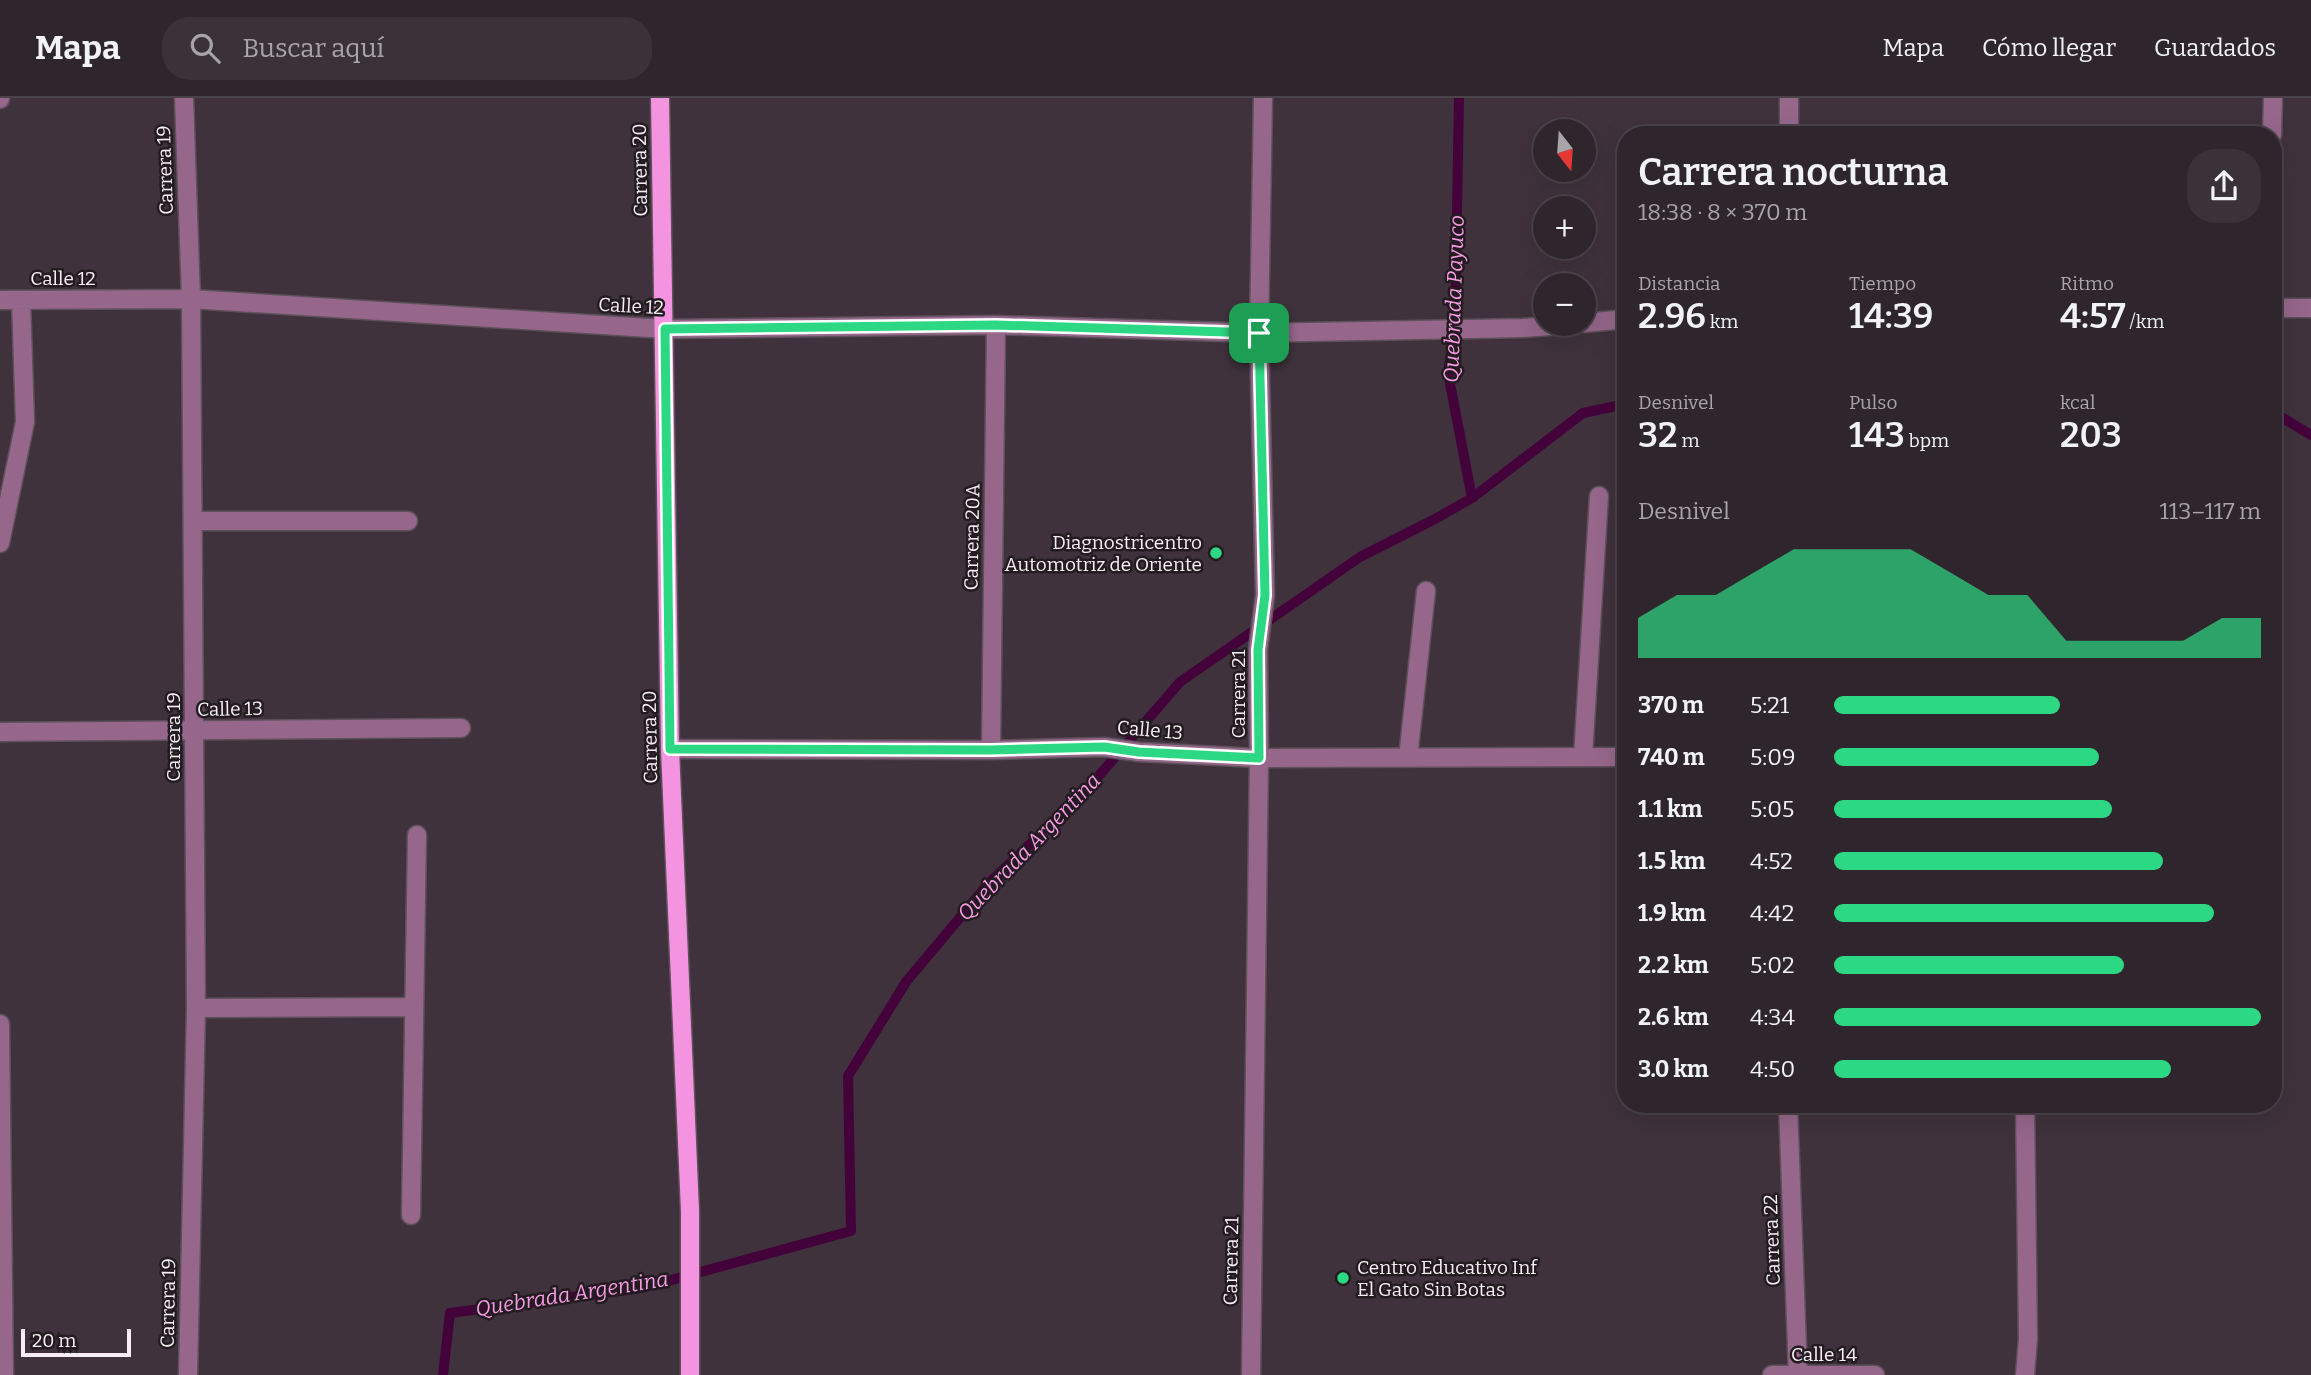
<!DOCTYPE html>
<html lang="es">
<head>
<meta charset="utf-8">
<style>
  :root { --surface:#2f262d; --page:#3b3239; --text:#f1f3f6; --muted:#a7a5aa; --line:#4a4349; --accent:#2dd884 }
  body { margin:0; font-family:Bitter,serif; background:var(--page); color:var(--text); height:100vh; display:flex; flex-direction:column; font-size:26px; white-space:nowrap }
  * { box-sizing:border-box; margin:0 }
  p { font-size:23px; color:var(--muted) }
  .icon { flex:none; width:38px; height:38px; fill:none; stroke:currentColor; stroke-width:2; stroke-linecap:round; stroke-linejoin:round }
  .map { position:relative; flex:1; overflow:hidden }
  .panel { position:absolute; left:1617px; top:28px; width:665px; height:987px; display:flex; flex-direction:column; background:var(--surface); border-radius:28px; box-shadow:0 7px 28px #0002,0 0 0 2px var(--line) }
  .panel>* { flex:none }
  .needle { width:46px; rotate:163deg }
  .tools { position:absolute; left:1533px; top:21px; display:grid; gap:14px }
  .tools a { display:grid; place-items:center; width:63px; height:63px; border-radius:50%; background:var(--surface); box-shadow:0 7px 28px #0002,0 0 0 2px var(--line); font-size:35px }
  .scale { position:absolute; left:21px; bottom:18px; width:110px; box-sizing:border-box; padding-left:7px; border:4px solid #f8eff6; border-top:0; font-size:19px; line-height:24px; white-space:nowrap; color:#f8eff6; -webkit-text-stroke:5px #221c21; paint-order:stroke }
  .pin { position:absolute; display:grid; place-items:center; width:60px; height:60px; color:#fff; margin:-30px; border-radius:14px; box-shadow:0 4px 10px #0006 }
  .round { display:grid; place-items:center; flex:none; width:74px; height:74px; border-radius:28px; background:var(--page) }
  .overview { display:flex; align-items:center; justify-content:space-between; height:119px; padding:0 21px }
  h1 { font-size:38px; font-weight:600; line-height:52px }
  .metrics { display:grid; grid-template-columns:repeat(3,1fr); gap:10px; height:119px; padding:7px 21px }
  .metrics div { display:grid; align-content:center }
  .metrics b { font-size:35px; font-weight:600 }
  .metrics small { font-size:19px; font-weight:400 }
  .metrics p { font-size:19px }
  .chart { height:196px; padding:14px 21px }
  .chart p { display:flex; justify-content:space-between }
  .chart svg { width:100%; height:126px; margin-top:7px; fill:var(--accent); opacity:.7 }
  ul { padding:0 21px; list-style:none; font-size:23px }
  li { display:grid; grid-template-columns:112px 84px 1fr; align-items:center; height:52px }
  li i { height:18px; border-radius:9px; background:var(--accent) }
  header { display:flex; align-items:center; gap:42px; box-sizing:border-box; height:98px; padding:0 35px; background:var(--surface); border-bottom:2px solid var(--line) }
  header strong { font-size:33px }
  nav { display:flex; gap:38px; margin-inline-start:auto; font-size:24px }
  .search { width:490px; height:63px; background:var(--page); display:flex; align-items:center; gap:18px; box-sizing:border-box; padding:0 24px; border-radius:28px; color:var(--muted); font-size:26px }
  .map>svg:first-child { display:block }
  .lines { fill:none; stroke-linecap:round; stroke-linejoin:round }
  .stream { stroke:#44023a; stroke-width:10 }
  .minor-casing { stroke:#5d505a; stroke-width:21 }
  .major-casing { stroke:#5d505a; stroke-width:21 }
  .minor { stroke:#96678b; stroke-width:18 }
  .major { stroke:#f493df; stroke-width:18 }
  .route-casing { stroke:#fff; stroke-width:14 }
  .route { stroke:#2dd884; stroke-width:9 }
  .poi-dot { fill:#2dd884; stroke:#221c21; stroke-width:2.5 }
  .labels { text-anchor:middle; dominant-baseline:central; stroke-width:5; stroke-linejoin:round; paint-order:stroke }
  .street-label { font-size:19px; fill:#f8eff6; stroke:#221c21 }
  .poi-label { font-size:19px; fill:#f8eff6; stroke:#221c21; text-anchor:end }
  .water-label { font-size:21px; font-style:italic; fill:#f99ae4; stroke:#221c21 }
</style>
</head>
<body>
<header>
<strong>Mapa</strong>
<div class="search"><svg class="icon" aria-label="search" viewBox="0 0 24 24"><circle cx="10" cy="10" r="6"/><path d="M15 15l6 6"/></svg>Buscar aquí</div>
<nav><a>Mapa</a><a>Cómo llegar</a><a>Guardados</a></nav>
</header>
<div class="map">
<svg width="2311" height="1277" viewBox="0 0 2311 1277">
  <rect width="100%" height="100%" fill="#3f323c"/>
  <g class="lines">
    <path class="stream" d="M1459 0 1455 231 1448 275 1472 400
      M2273 314 2311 337
      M443 1277 450 1215 642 1190 851 1133 848 978 906 884 988 786 1084 695 1180 584 1360 459 1435 421 1472 400 1583 315 1626 306"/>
    <defs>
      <path id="minor" d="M184 0 191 201 196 910 188 1277
        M0 1V0
        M1789 37V0
        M2272 37 2273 0
        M0 202 191 201 665 231 996 227 1259 235 1523 230 1576 226
        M2273 210H2311
        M1584 225 1626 221
        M193 423H408
        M0 445 25 324 21 202
        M0 634 461 630
        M670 651 991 652 1104 649 1139 654 1259 660 1626 659
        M991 652 996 227
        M1583 659 1599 398
        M1408 660 1426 493
        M196 910 414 909
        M0 926 4 1277
        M1788 1006 1798 1277
        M411 1117 417 737
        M1251 1277 1259 660 1258 552 1265 497 1259 235 1263 0
        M1772 1277H1875
        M2025 1277 2028 1241 2025 1006"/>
      <path id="major" d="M660 0 670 651 690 1113V1277"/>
    </defs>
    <use href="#minor" class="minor-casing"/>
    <use href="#major" class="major-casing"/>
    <use href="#minor" class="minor"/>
    <use href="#major" class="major"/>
  </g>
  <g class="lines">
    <defs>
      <path id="route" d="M996 227 1259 235 1265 497 1258 552 1259 660 1139 654 1104 649 991 652 670 651 665 231Z"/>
    </defs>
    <use href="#route" class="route-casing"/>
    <use href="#route" class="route"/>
  </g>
  <g class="poi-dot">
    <circle cx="1216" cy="455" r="7"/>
    <circle cx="1343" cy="1180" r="7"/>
  </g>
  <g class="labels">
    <g class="street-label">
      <text transform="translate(165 72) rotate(-92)">Carrera 19</text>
      <text transform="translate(640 72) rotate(-91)">Carrera 20</text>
      <text x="63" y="180">Calle 12</text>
      <text transform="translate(631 208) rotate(3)">Calle 12</text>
      <text transform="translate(972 439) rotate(-89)">Carrera 20A</text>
      <text transform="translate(1238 596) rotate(-90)">Carrera 21</text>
      <text transform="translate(230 611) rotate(-1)">Calle 13</text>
      <text transform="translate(1150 632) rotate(5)">Calle 13</text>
      <text transform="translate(173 639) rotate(-90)">Carrera 19</text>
      <text transform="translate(650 639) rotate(-91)">Carrera 20</text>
      <text transform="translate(1772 1142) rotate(-92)">Carrera 22</text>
      <text transform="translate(1231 1163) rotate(-89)">Carrera 21</text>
      <text transform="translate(168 1205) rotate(-89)">Carrera 19</text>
      <text x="1824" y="1256">Calle 14</text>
    </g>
    <g class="poi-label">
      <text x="1202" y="444">Diagnostricentro<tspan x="1202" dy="22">Automotriz de Oriente</tspan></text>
      <text x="1357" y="1169" text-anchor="start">Centro Educativo Inf<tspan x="1357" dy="22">El Gato Sin Botas</tspan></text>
    </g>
    <g class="water-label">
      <text transform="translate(1454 201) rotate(-88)">Quebrada Payuco</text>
      <text transform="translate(1029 749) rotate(-46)">Quebrada Argentina</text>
      <text transform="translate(572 1196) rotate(-9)">Quebrada Argentina</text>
    </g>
  </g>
</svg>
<div class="tools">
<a><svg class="needle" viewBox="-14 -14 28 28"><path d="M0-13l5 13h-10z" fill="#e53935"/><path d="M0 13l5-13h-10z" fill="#a7a5aa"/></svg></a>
<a>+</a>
<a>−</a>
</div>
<div class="scale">20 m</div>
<div class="pin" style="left:1259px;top:235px;background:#1e9e55"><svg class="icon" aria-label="arrive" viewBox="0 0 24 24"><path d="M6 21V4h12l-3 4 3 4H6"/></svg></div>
<section class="panel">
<div class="overview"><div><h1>Carrera nocturna</h1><p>18:38 · 8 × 370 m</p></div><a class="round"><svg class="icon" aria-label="share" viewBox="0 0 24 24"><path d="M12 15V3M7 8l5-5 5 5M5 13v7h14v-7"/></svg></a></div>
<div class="metrics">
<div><p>Distancia</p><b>2.96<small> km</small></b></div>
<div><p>Tiempo</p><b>14:39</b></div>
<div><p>Ritmo</p><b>4:57<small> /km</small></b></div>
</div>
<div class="metrics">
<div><p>Desnivel</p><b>32<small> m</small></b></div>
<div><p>Pulso</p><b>143<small> bpm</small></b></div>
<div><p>kcal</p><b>203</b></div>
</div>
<div class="chart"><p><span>Desnivel</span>113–117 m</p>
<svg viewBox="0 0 160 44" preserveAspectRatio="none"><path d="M0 44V30L10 22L20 22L30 14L40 6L50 6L60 6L70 6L80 14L90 22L100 22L110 38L120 38L130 38L140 38L150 30L160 30V44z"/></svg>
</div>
<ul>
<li><b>370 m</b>5:21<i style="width:53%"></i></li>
<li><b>740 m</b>5:09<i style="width:62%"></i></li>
<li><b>1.1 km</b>5:05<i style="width:65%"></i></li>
<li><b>1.5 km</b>4:52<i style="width:77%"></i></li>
<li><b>1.9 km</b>4:42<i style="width:89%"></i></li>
<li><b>2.2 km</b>5:02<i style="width:68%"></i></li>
<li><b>2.6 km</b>4:34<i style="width:100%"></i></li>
<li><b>3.0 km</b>4:50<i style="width:79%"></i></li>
</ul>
</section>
</div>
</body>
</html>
